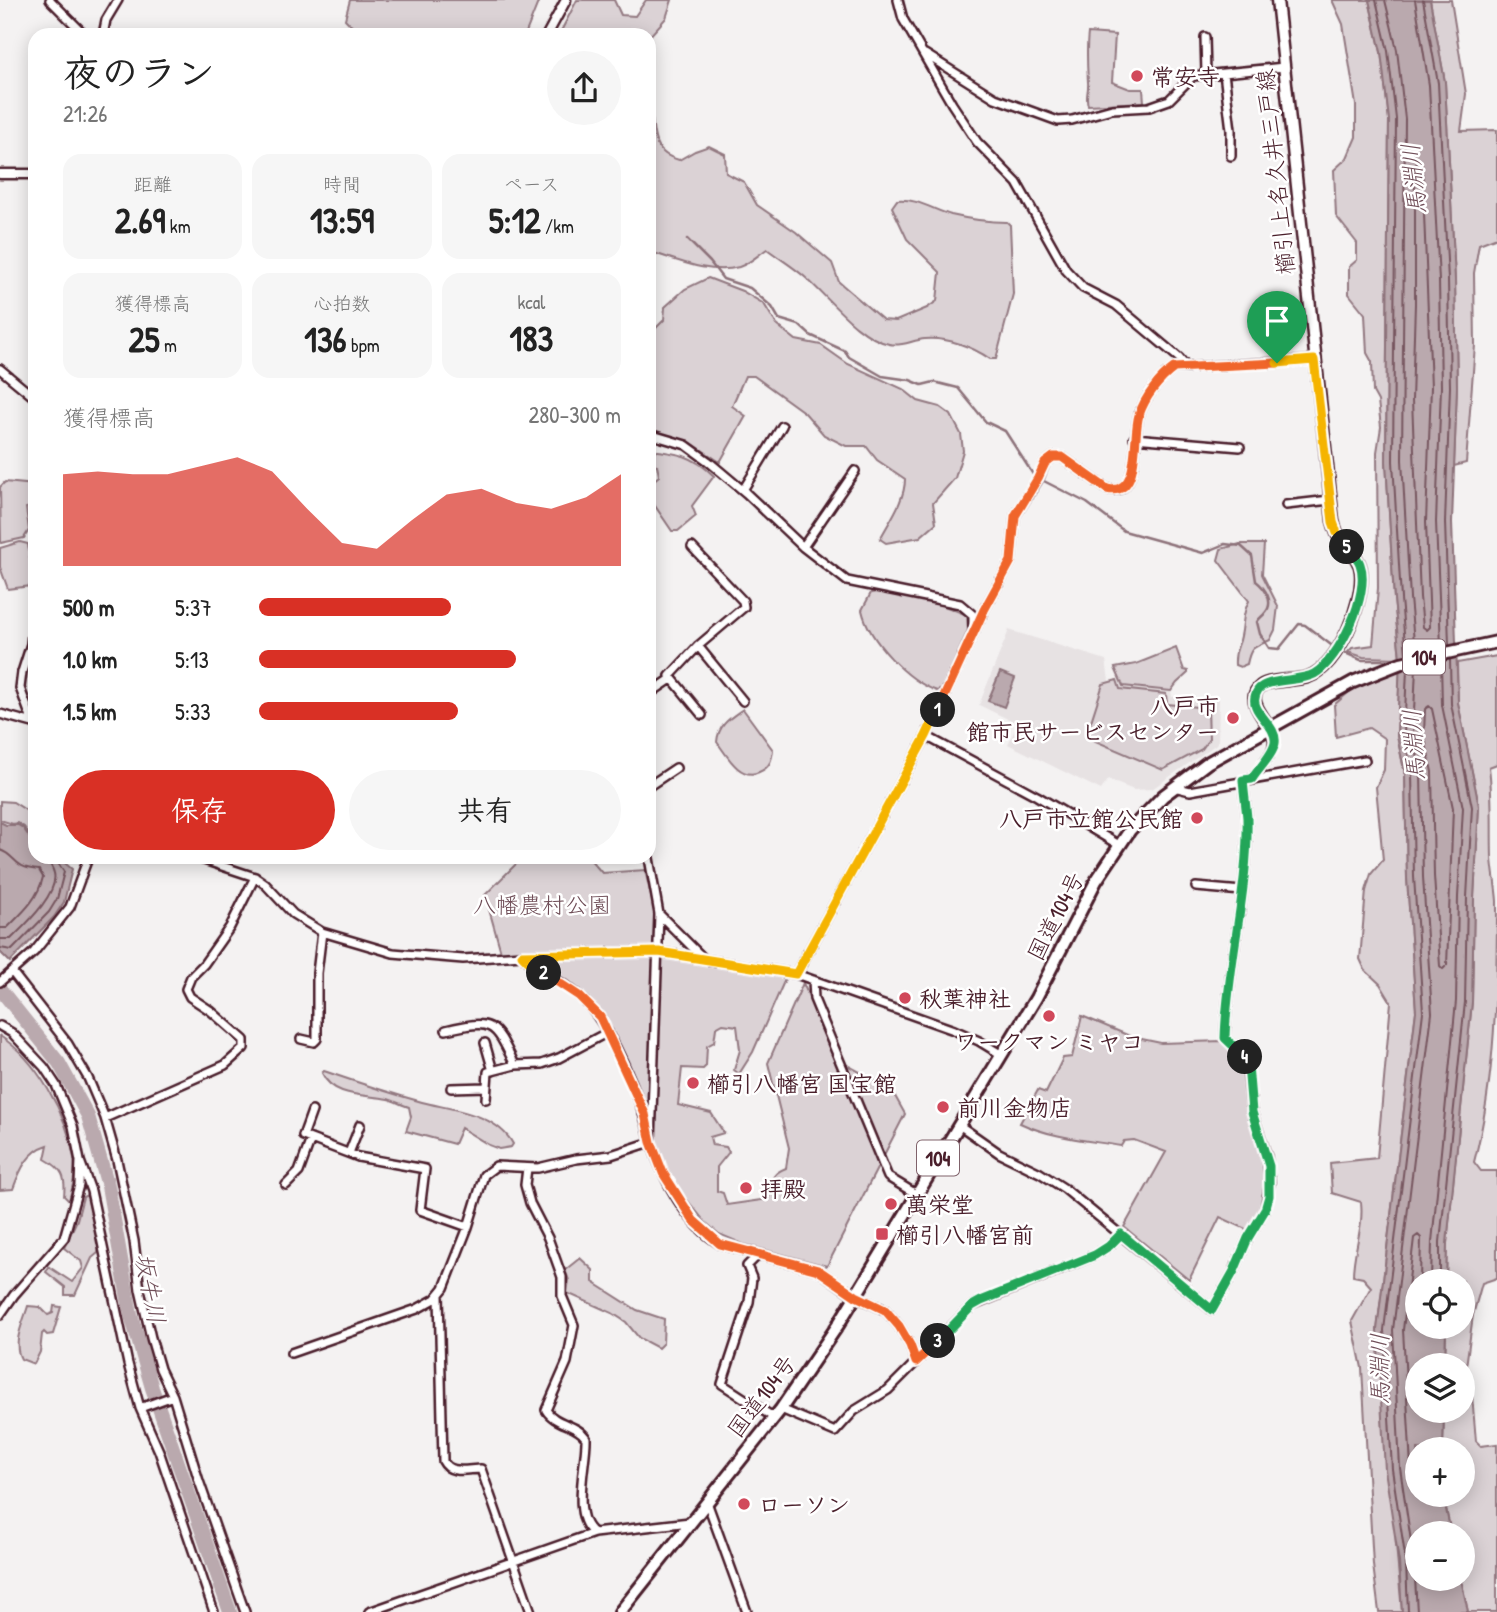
<!DOCTYPE html>
<html lang="ja">
<head>
<meta charset="utf-8">
<style>
  :root { --surface:#fff; --page:#f6f6f6; --text:#222; --muted:#767676; --accent:#d93025 }
  body { margin:0; font-family:"Patrick Hand","Klee One",sans-serif; background:var(--page); color:var(--text); height:100vh; display:flex; flex-direction:column; font-size:26px; white-space:nowrap }
  * { box-sizing:border-box; margin:0 }
  p { font-size:23px; color:var(--muted) }
  .icon { flex:none; width:38px; height:38px; fill:none; stroke:currentColor; stroke-width:2; stroke-linecap:round; stroke-linejoin:round }
  .map { position:relative; flex:1; overflow:hidden }
  .side { position:absolute; left:28px; top:28px; width:628px; height:836px; display:flex; flex-direction:column; background:var(--surface); border-radius:21px; box-shadow:0 4px 18px #0003 }
  .side>* { flex:none }
  .buttons { position:absolute; left:1405px; top:1269px; display:grid; gap:14px }
  .buttons a { display:grid; place-items:center; width:70px; height:70px; border-radius:50%; background:var(--surface); box-shadow:0 4px 18px #0003; font-size:35px }
  .pin { position:absolute; display:grid; place-items:center; width:60px; height:60px; color:#fff; margin:-72px -30px; border-radius:50% 50% 50% 0; rotate:-45deg; box-shadow:0 0 7px #0007 }
  .pin .icon { rotate:45deg }
  .km { position:absolute; width:35px; height:35px; margin:-18px; border-radius:50%; background:#222; color:#fff; font-size:19px; line-height:35px; text-align:center }
  .round { display:grid; place-items:center; flex:none; width:74px; height:74px; border-radius:37px; background:var(--page) }
  .overview { display:flex; align-items:center; justify-content:space-between; height:119px; padding:0 35px }
  h1 { font-size:38px; font-weight:800; line-height:52px }
  .figures { display:grid; grid-template-columns:repeat(3,1fr); gap:10px; height:119px; padding:7px 35px }
  .figures div { display:grid; align-content:center; border-radius:18px; background:var(--page); text-align:center }
  .figures b { font-size:35px; font-weight:800 }
  .figures small { font-size:19px; font-weight:400 }
  .figures p { font-size:19px }
  .chart { height:196px; padding:14px 35px }
  .chart p { display:flex; justify-content:space-between }
  .chart svg { width:100%; height:126px; margin-top:7px; fill:var(--accent); opacity:.7 }
  .button { display:flex; gap:14px; margin-top:auto; padding:14px 35px }
  .button a { flex:1; height:80px; border-radius:42px; background:var(--accent); color:#fff; font-size:28px; font-weight:800; line-height:80px; text-align:center }
  .button a+a { background:var(--page); color:var(--text) }
  ul { padding:0 35px; list-style:none; font-size:23px }
  li { display:grid; grid-template-columns:112px 84px 1fr; align-items:center; height:52px }
  li i { height:18px; border-radius:9px; background:var(--accent) }
  .map>svg:first-child { display:block }
  .built { fill:#e7e2e3 }
  .green { fill:#dbd2d5; stroke:#927880; stroke-width:2 }
  .water { fill:#baa9ae; stroke:#8d727a; stroke-width:2 }
  .lines { fill:none; stroke-linecap:round; stroke-linejoin:round }
  .shore { stroke:#77565f; stroke-width:2 }
  .stream { stroke:#8d727a; stroke-width:2.5 }
  .river { stroke:#baa9ae; stroke-width:14 }
  .minor-casing { stroke:#4a1f2b; stroke-width:12 }
  .tertiary-casing { stroke:#4a1f2b; stroke-width:13 }
  .secondary-casing { stroke:#4a1f2b; stroke-width:15 }
  .trunk-casing { stroke:#4a1f2b; stroke-width:16 }
  .minor { stroke:#fff; stroke-width:7 }
  .tertiary { stroke:#fff; stroke-width:8 }
  .secondary { stroke:#fff; stroke-width:10 }
  .trunk { stroke:#fff; stroke-width:10 }
  .split-1-casing { stroke:#fff; stroke-width:14 }
  .split-2-casing { stroke:#fff; stroke-width:14 }
  .split-3-casing { stroke:#fff; stroke-width:14 }
  .split-4-casing { stroke:#fff; stroke-width:14 }
  .split-5-casing { stroke:#fff; stroke-width:14 }
  .split-6-casing { stroke:#fff; stroke-width:14 }
  .split-1 { stroke:#f0652b; stroke-width:9 }
  .split-2 { stroke:#f5b400; stroke-width:9 }
  .split-3 { stroke:#f0652b; stroke-width:9 }
  .split-4 { stroke:#22a559; stroke-width:9 }
  .split-5 { stroke:#22a559; stroke-width:9 }
  .split-6 { stroke:#f5b400; stroke-width:9 }
  .poi-dot { fill:#d1495b; stroke:#fff; stroke-width:2.5 }
  .labels { text-anchor:middle; dominant-baseline:central; stroke-width:5; stroke-linejoin:round; paint-order:stroke }
  .shield { fill:#fff; stroke:#80626b; stroke-width:2 }
  .shield-label { font-size:21px; font-weight:bold; fill:#4a1f2b }
  .poi-label { font-size:23px; font-weight:bold; fill:#4a1f2b; stroke:#fff; text-anchor:start }
  .street-label { font-size:23px; fill:#4a1f2b; stroke:#fff }
  .park-label { font-size:23px; fill:#6e4c56; stroke:#fff }
  .water-label { font-size:24px; font-style:italic; fill:#714f59; stroke:#fff }
</style>
</head>
<body>
<div class="map">
<svg width="1497" height="1612" viewBox="0 0 1497 1612">
  <rect width="100%" height="100%" fill="#f4f2f2"/>
  <filter id="ink" filterUnits="userSpaceOnUse"><feTurbulence type="fractalNoise" baseFrequency=".0143" numOctaves="2"/><feDisplacementMap in="SourceGraphic" scale="14" xChannelSelector="R" yChannelSelector="G"/><feConvolveMatrix kernelMatrix="1 2 1 2 8 2 1 2 1" color-interpolation-filters="sRGB"/></filter>
  <g filter="url(#ink)">
    <path class="built" d="M1009 630 1106 660 1109 681 1119 679 1123 687 1171 691 1172 697 1219 698 1218 743 1152 789 1134 790 1108 780 1101 790 1008 744 1018 724 979 705Z"/>
    <path class="green" d="M350 0H539L525 35H360L345 19Z
      M577 0H614L621 15 635 16 646 0H672L666 18 649 37V35H559Z
      M1332 0H1369L1381 52 1389 120 1386 461 1394 599 1400 658 1363 657 1348 652 1352 648 1373 645 1378 588 1377 452 1381 427 1378 401 1373 392 1372 362 1367 353 1365 314 1349 294V267L1357 260V243L1336 216 1334 170 1347 158 1356 137V105L1343 24Z
      M1430 0H1451L1466 94 1461 131 1497 130V237L1479 244 1474 273 1475 345 1466 463 1454 466 1457 387 1455 280 1445 82Z
      M1088 33 1115 35 1112 82 1130 89H1143L1144 102 1088 105C1085 96 1089 91 1088 82 1087 65 1086 51 1088 33Z
      M649 102C657 128 646 151 679 160L695 151 709 146 725 154 726 173 744 182 757 205 796 232 832 263 839 282 883 320 896 321 927 308 937 301 940 272 907 239 892 207 897 200C917 198 933 210 951 215 968 219 989 222 1007 222L1010 225 1013 294 996 359H990C973 347 947 337 925 339 912 340 902 347 889 344 859 338 829 298 806 278 794 267 780 259 767 249 758 255 749 264 739 267 710 275 677 260 651 252L649 253Z
      M708 278 742 291 764 304 777 325 796 340 821 345 848 364 903 389 918 401 940 407 951 415 961 434 963 451 955 478 933 503 936 523 920 537 886 543 880 539C890 520 905 500 905 479L877 460 866 446H846L824 435 805 413 754 376H745L732 406 746 416 720 462 690 442 655 432 649 428V335L664 320 665 307 685 289Z
      M649 450C678 453 693 455 714 476L692 506 696 516 678 531H672L653 503 649 495V484L659 476 657 465 649 464Z
      M5 482 35 485V506L26 508 29 530 24 538 1 543 0 487Z
      M20 542 28 544 33 582 31 586 8 589 0 567V548Z
      M1240 544H1264L1262 574 1278 606 1275 630 1270 640C1254 648 1251 645 1247 664L1240 667 1235 665C1234 648 1239 648 1241 636 1244 623 1242 613 1249 601L1218 560 1221 549Z
      M877 592 937 603 967 615 968 630 942 689 937 691C908 681 869 641 862 610L871 593Z
      M1176 648 1184 670 1188 671V673L1177 683 1171 691 1123 686 1115 668 1136 664Z
      M1497 656V764L1489 767C1493 798 1491 827 1492 858 1493 872 1496 887 1497 901 1497 987 1496 1079 1474 1162L1481 1171H1497V1278L1482 1283 1473 1315 1465 1374 1471 1384 1476 1441 1481 1446 1497 1444V1612H1468L1461 1579 1463 1578V1533H1451L1443 1495 1463 1494V1449H1443L1444 1411 1463 1410V1365H1445L1446 1327 1463 1326V1281H1446L1447 1243 1472 1002 1474 898 1479 806 1458 703 1457 663Z
      M1377 668H1400L1397 736 1405 774 1407 878 1416 1011 1377 1330 1402 1612H1379L1373 1565 1362 1368 1352 1321 1371 1287 1363 1278 1353 1276C1353 1250 1364 1228 1361 1202L1332 1193 1330 1163 1377 1158 1391 1002 1380 984 1365 970 1360 959 1366 891 1371 874 1383 860 1376 787 1384 770 1385 739 1369 728 1336 737 1334 705Z
      M1117 680 1120 689 1166 694 1167 704 1208 708 1209 739 1202 749 1163 770 1086 737 1103 684Z
      M743 709 773 750C772 761 769 768 759 772 740 781 726 754 717 742 718 725 730 718 743 709Z
      M0 801 13 802 35 816V842L24 827 18 823 13 824 0 820Z
      M526 858H589L602 873 645 870 654 909V948L501 952 485 895 517 863Z
      M650 955 786 977 753 1052 739 1074 734 1070 740 1050 737 1026 723 1024 716 1028 714 1042 707 1046 706 1066 703 1069 682 1068 678 1105 711 1113 724 1133 710 1137 712 1145 726 1147 729 1152 717 1167V1191L723 1193 727 1205 768 1199C774 1184 766 1176 786 1168L789 1148 768 1063 803 983 836 1059 891 1089 905 1114 827 1266 743 1244 719 1234 705 1222 664 1172 602 1011 581 991 535 962 541 958Z
      M1082 1016 1132 1037 1161 1043 1222 1041 1240 1057 1243 1066C1245 1084 1246 1103 1250 1120 1263 1170 1277 1180 1250 1231L1220 1217 1189 1280 1124 1227 1166 1152 1134 1140 1124 1141 1121 1146C1086 1140 1052 1138 1020 1123L1038 1090 1046 1093 1063 1058 1072 1057Z
      M0 1036C37 1060 67 1114 74 1158 76 1173 73 1186 69 1201L64 1196C66 1177 63 1169 45 1159L48 1145C28 1151 20 1170 13 1189L0 1190Z
      M324 1071C356 1082 390 1093 422 1102 453 1110 496 1113 513 1144L511 1147 499 1149 489 1145 461 1128 454 1144 406 1131 411 1117 409 1107C402 1105 395 1101 388 1099 365 1094 333 1098 322 1073Z
      M87 1195 99 1248 98 1253 92 1258 75 1295H65V1287L46 1272 49 1267 72 1282 83 1268 81 1261 64 1248 77 1220 83 1197Z
      M580 1258 593 1270V1282L637 1310 664 1319 663 1343 658 1348 639 1338 626 1322 612 1313 567 1293 569 1280 565 1270Z
      M28 1306 40 1307 48 1315 53 1313 54 1306 61 1307 53 1334 47 1335 44 1332 42 1334 40 1352 34 1364 21 1359C12 1343 23 1323 28 1306Z"/>
    <path class="water" d="M1369 0H1430L1445 82 1455 280 1457 387 1452 522 1458 703 1479 806 1474 898 1472 1002 1447 1243 1446 1281H1418V1326L1446 1327 1445 1365H1418V1410L1444 1411 1443 1449H1418V1494L1443 1495 1451 1533H1418V1578L1461 1579 1468 1612H1402L1399 1562 1385 1470 1377 1330 1416 1011 1407 878 1405 774 1397 736 1400 658 1394 599 1386 461 1389 120 1381 52Z
      M1000 672 1015 678 1004 707 988 701Z
      M0 822 6 825H18L23 828 35 845V858H59L72 869 64 902 54 917 10 962 0 952Z"/>
    <g class="lines">
      <path class="shore" d="M1376 0 1388 51 1396 119 1393 461 1401 599 1406 655
        M1385 0 1397 50 1405 119 1402 460 1410 598 1415 653
        M1415 0 1429 85 1439 281 1441 387 1436 522 1441 647
        M1423 0 1438 83 1448 280 1450 387 1445 522 1449 645
        M1419 161 1422 164 1431 387 1426 522 1430 627 1427 630 1423 627 1420 597 1412 400 1415 304V165Z
        M1416 667 1413 734 1421 773 1423 877 1432 1013 1393 1330 1400 1468 1414 1561 1417 1612
        M1407 669 1404 735 1412 774 1414 877 1423 1012 1384 1330 1392 1469 1406 1562 1408 1612
        M1429 706 1432 709 1453 808 1447 965 1443 969 1440 966 1434 876 1432 772 1424 734 1425 709Z
        M0 850C17 856 12 868 39 870L43 877C38 899 23 912 7 928H0
        M0 939H11C24 926 59 894 54 873 53 868 49 864 48 858
        M0 948 12 950 49 912 57 899 64 872 58 863 57 858
        M1431 1281 1432 1242 1456 1001 1458 897 1463 808 1442 705 1441 661
        M1440 1281V1242L1465 1002 1467 897 1472 807 1451 704 1450 660
        M1418 1486 1413 1483 1411 1467 1403 1330 1414 1238 1418 1235 1421 1238 1420 1281"/>
      <path class="stream" d="M687 239 710 262 723 279 750 288 772 307 779 319 799 325 810 335 845 351 849 357 882 376 910 380 922 385 934 382 958 388 986 422 1005 431 1034 476 1087 503 1124 531 1203 553 1225 544 1241 546 1252 556 1256 581C1265 588 1275 602 1265 613 1263 616 1259 618 1257 622L1260 634 1269 648 1279 649 1299 624 1305 625 1335 648
        M1341 651 1361 660H1395"/>
      <path class="river" d="M0 989 59 1063 88 1116 108 1186 131 1315 152 1388 230 1612"/>
      <defs>
        <path id="minor" d="M50 0 85 35
          M898 0 903 19 952 104 977 142 1017 183 1066 270 1083 288 1116 305 1179 358 1187 368
          M103 35 106 20 118 0
          M1205 37 1206 74
          M925 54 995 98 1058 121 1072 120 1112 109 1149 107 1169 100 1193 76 1284 67
          M1224 73 1231 130V156
          M0 369 35 398
          M649 434 686 445 708 461 746 493 803 547 847 581 960 604 973 615V630
          M1134 438 1240 447
          M743 490 782 426
          M1286 505 1330 500
          M692 547 743 601 744 607 698 646 670 676 702 715
          M803 547 855 471
          M698 646 743 701
          M649 694 671 679
          M0 714 33 723
          M33 723 20 688 22 672 31 644 35 607
          M926 736 1037 796 1119 845
          M1252 779C1264 762 1281 749 1270 728
          M649 786 676 768
          M1174 787 1190 791 1365 760
          M198 858 255 877 265 884 293 914 322 932 393 953 463 959 522 955 659 952 796 974 954 1030 979 1041 1002 1055
          M649 858 659 914 651 1142C663 1179 686 1224 720 1244L818 1270 855 1296 885 1310 899 1326 910 1345 916 1362
          M1196 887 1242 891
          M659 914 703 958
          M12 972 68 1044 88 1078 105 1118 117 1160 134 1241 140 1290 151 1338 160 1369 173 1396 199 1481 245 1612
          M796 974 926 736 984 610 1011 561 1015 516 1039 478 1045 463 1053 457H1062L1107 489C1142 498 1132 436 1139 415 1145 397 1159 379 1174 368L1314 360
          M813 980 814 999 888 1177 916 1194
          M0 982 34 952 70 907 88 858
          M0 1026 12 1033 44 1067 56 1085 73 1126 80 1161 79 1185 64 1238 14 1295 0 1315
          M446 1030C494 1019 494 1022 515 1065
          M301 1039 314 1042 317 1039V973L322 932
          M485 1043 493 1071
          M451 1088 486 1087
          M486 1099 488 1072 515 1065 542 1064 559 1058 608 1032
          M312 1111 303 1136 358 1157 425 1169 420 1210 468 1227
          M105 1118 225 1065 244 1048V1040L211 1011 190 997 186 989 191 977 204 964 230 927 255 877
          M959 1125 999 1153 1040 1173 1065 1189 1212 1310 1234 1271 1248 1238 1265 1210 1270 1182 1267 1157 1252 1112 1247 1065 1244 1056 1225 1038C1227 965 1249 889 1247 818 1246 806 1244 793 1243 781
          M349 1153 360 1125
          M80 1161 91 1191 128 1364 140 1408 159 1451 214 1612
          M527 1168 525 1185 530 1203 548 1238 562 1277V1296L574 1325 567 1362 546 1410C555 1425 577 1424 586 1438 587 1462 570 1518 594 1533
          M286 1185 299 1172 311 1139
          M759 1254 747 1266 752 1278 749 1302 722 1384 773 1417
          M439 1295 443 1461C450 1475 467 1469 481 1469L531 1612
          M291 1353 417 1309 435 1299 444 1288 468 1227 484 1175 496 1166 538 1168 576 1159 611 1155 651 1142C642 1102 611 1021 578 995 563 983 545 973 529 962L522 955
          M140 1408 173 1396
          M781 1409 835 1432 854 1411 888 1390 972 1306 1095 1255 1109 1246 1121 1234
          M707 1502 747 1612
          M369 1612 594 1533 690 1522"/>
        <path id="tertiary" d="M547 35 566 0
          M0 174H35"/>
        <path id="secondary" d="M1270 728C1263 717 1245 698 1261 686 1270 679 1296 681 1308 677 1339 666 1364 602 1361 572 1360 558 1349 551 1341 541 1337 535 1335 528 1333 521L1277 0"/>
        <path id="trunk" d="M620 1612 781 1409 838 1325 1036 998 1096 881 1130 830 1163 796 1207 763 1353 682 1401 663 1497 642"/>
      </defs>
      <use href="#minor" class="minor-casing"/>
      <use href="#tertiary" class="tertiary-casing"/>
      <use href="#secondary" class="secondary-casing"/>
      <use href="#trunk" class="trunk-casing"/>
      <use href="#minor" class="minor"/>
      <use href="#tertiary" class="tertiary"/>
      <use href="#secondary" class="secondary"/>
      <use href="#trunk" class="trunk"/>
    </g>
  </g>
  <g class="lines" filter="url(#ink)">
    <defs>
      <path id="split-1" d="M938 710 984 610 1011 561 1015 516 1038 478 1045 463 1053 457H1062L1107 489C1142 497 1132 437 1139 415 1145 397 1159 379 1174 368L1277 363"/>
      <path id="split-2" d="M544 973 529 962 522 955 659 952 796 974 926 736 938 710"/>
      <path id="split-3" d="M544 973 579 996 600 1017 645 1114 651 1142 663 1173 693 1220 720 1244 818 1270 856 1296 885 1310 899 1326 910 1345 916 1362 938 1341"/>
      <path id="split-4" d="M938 1341 972 1306 981 1301 1095 1255 1109 1246 1121 1234 1212 1310 1234 1271 1248 1238 1265 1210 1269 1196V1166L1252 1112 1248 1065 1245 1057"/>
      <path id="split-5" d="M1245 1057 1225 1038C1227 965 1249 889 1247 818 1246 806 1244 793 1243 780L1252 779C1258 769 1273 755 1275 743 1278 723 1244 711 1258 690 1266 678 1300 682 1314 674 1339 660 1371 593 1360 564 1358 558 1352 552 1347 547"/>
      <path id="split-6" d="M1277 363 1314 360 1333 522 1337 533 1347 547"/>
    </defs>
    <use href="#split-1" class="split-1-casing"/>
    <use href="#split-2" class="split-2-casing"/>
    <use href="#split-3" class="split-3-casing"/>
    <use href="#split-4" class="split-4-casing"/>
    <use href="#split-5" class="split-5-casing"/>
    <use href="#split-6" class="split-6-casing"/>
    <use href="#split-1" class="split-1"/>
    <use href="#split-2" class="split-2"/>
    <use href="#split-3" class="split-3"/>
    <use href="#split-4" class="split-4"/>
    <use href="#split-5" class="split-5"/>
    <use href="#split-6" class="split-6"/>
  </g>
  <g class="poi-dot">
    <circle cx="1137" cy="76" r="7"/>
    <circle cx="1233" cy="718" r="7"/>
    <circle cx="1197" cy="818" r="7"/>
    <circle cx="905" cy="998" r="7"/>
    <circle cx="1049" cy="1016" r="7"/>
    <circle cx="693" cy="1083" r="7"/>
    <circle cx="943" cy="1107" r="7"/>
    <circle cx="746" cy="1188" r="7"/>
    <circle cx="891" cy="1204" r="7"/>
    <rect x="875" y="1227" width="14" height="14" rx="3.5"/>
    <circle cx="744" cy="1504" r="7"/>
  </g>
  <g class="labels">
    <g class="shield">
      <rect x="1403" y="639.5" width="42" height="35" rx="5"/>
      <rect x="917" y="1140.5" width="42" height="35" rx="5"/>
    </g>
    <g class="shield-label">
      <text x="1424" y="657">104</text>
      <text x="938" y="1158">104</text>
    </g>
    <g class="poi-label">
      <text x="1151" y="76">常安寺</text>
      <text x="1219" y="705" text-anchor="end">八戸市<tspan x="1219" dy="26">館市民サービスセンター</tspan></text>
      <text x="1183" y="818" text-anchor="end">八戸市立館公民館</text>
      <text x="919" y="998">秋葉神社</text>
      <text x="1049" y="1041" text-anchor="middle">ワークマン ミヤコ</text>
      <text x="707" y="1083">櫛引八幡宮 国宝館</text>
      <text x="957" y="1107">前川金物店</text>
      <text x="760" y="1188">拝殿</text>
      <text x="905" y="1204">萬栄堂</text>
      <text x="896" y="1234">櫛引八幡宮前</text>
      <text x="758" y="1504">ローソン</text>
    </g>
    <g class="street-label">
      <text transform="translate(1275 172) rotate(-96)">櫛引上名久井三戸線</text>
      <text transform="translate(1055 916) rotate(-63)">国道104号</text>
      <text transform="translate(761 1396) rotate(-53)">国道104号</text>
    </g>
    <g class="park-label">
      <text x="542" y="904">八幡農村公園</text>
    </g>
    <g class="water-label">
      <text transform="translate(1413 179) rotate(-96)">馬淵川</text>
      <text transform="translate(1413 745) rotate(-94)">馬淵川</text>
      <text transform="translate(151 1288) rotate(79)">坂牛川</text>
      <text transform="translate(1379 1369) rotate(-90)">馬淵川</text>
    </g>
  </g>
</svg>
<div class="buttons">
<a><svg class="icon" aria-label="locate" viewBox="0 0 24 24"><circle cx="12" cy="12" r="6"/><path d="M12 2v4M12 18v4M2 12h4M18 12h4"/></svg></a>
<a><svg class="icon" aria-label="layers" viewBox="0 0 24 24"><path d="M12 4l9 5-9 5-9-5zM3 14l9 5 9-5"/></svg></a>
<a>+</a>
<a>−</a>
</div>
<div class="pin" style="left:1277px;top:363px;background:#1e9e55"><svg class="icon" aria-label="arrive" viewBox="0 0 24 24"><path d="M6 21V4h12l-3 4 3 4H6"/></svg></div>
<b class="km" style="left:938px;top:710px">1</b>
<b class="km" style="left:544px;top:973px">2</b>
<b class="km" style="left:938px;top:1341px">3</b>
<b class="km" style="left:1245px;top:1057px">4</b>
<b class="km" style="left:1347px;top:547px">5</b>
<section class="side">
<div class="overview"><div><h1>夜のラン</h1><p>21:26</p></div><a class="round"><svg class="icon" aria-label="share" viewBox="0 0 24 24"><path d="M12 15V3M7 8l5-5 5 5M5 13v7h14v-7"/></svg></a></div>
<div class="figures">
<div><p>距離</p><b>2.69<small> km</small></b></div>
<div><p>時間</p><b>13:59</b></div>
<div><p>ペース</p><b>5:12<small> /km</small></b></div>
</div>
<div class="figures">
<div><p>獲得標高</p><b>25<small> m</small></b></div>
<div><p>心拍数</p><b>136<small> bpm</small></b></div>
<div><p>kcal</p><b>183</b></div>
</div>
<div class="chart"><p><span>獲得標高</span>280–300 m</p>
<svg viewBox="0 0 160 44" preserveAspectRatio="none"><path d="M0 44V12L10 11L20 12L30 12L40 9L50 6L60 11L70 24L80 36L90 38L100 28L110 19L120 17L130 22L140 24L150 20L160 12V44z"/></svg>
</div>
<ul>
<li><b>500 m</b>5:37<i style="width:53%"></i></li>
<li><b>1.0 km</b>5:13<i style="width:71%"></i></li>
<li><b>1.5 km</b>5:33<i style="width:55%"></i></li>
</ul>
<div class="button"><a>保存</a><a>共有</a></div>
</section>
</div>
</body>
</html>
